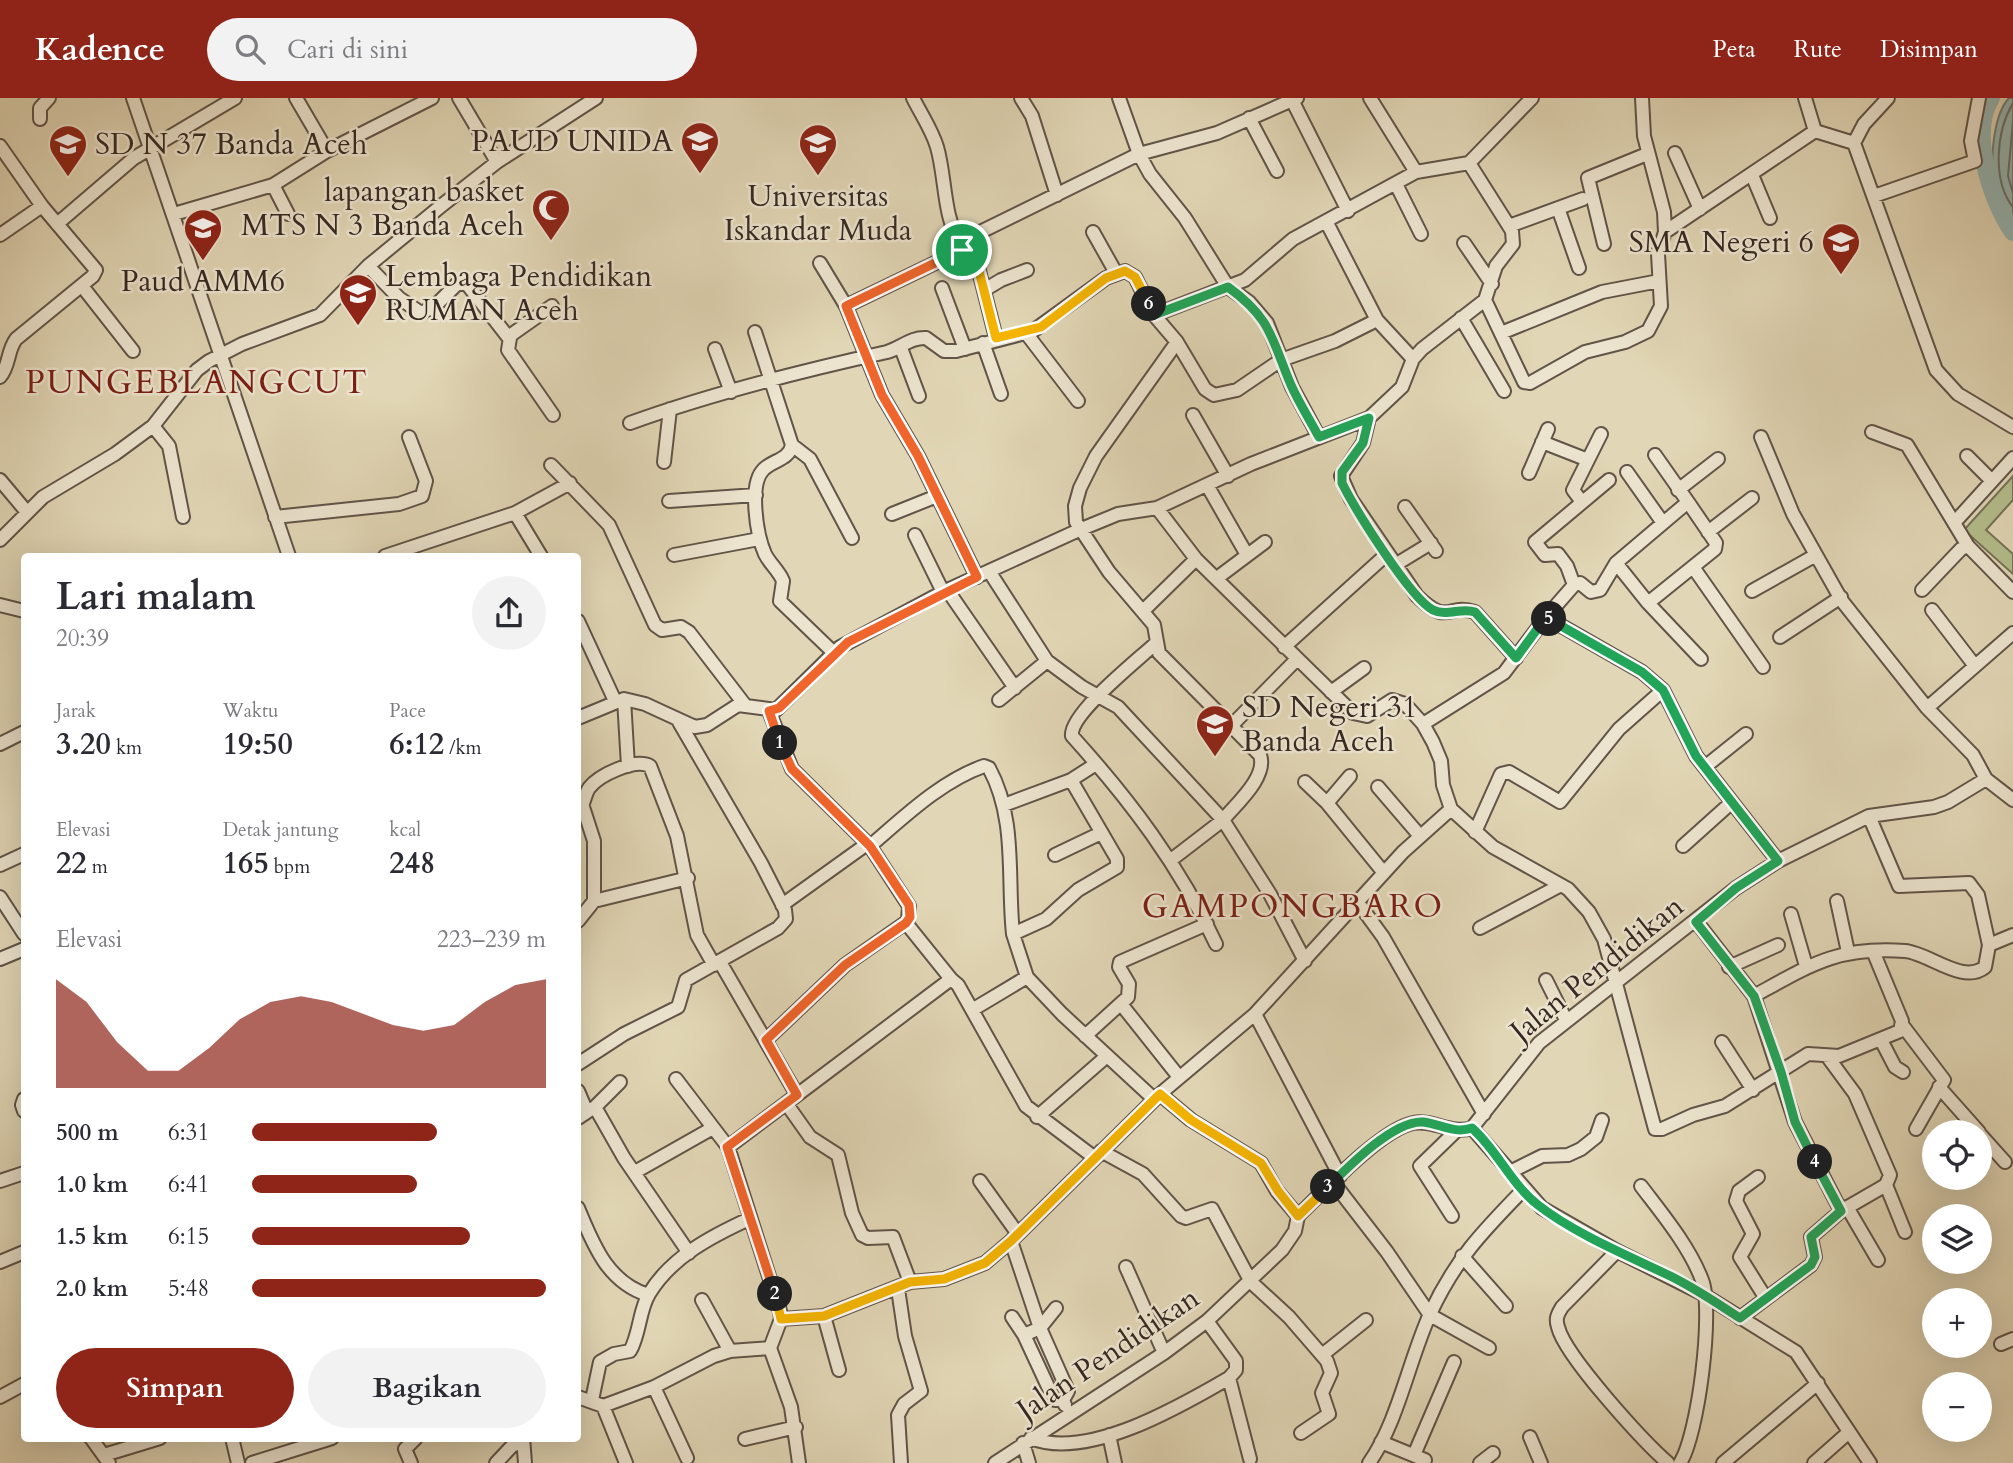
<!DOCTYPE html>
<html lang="id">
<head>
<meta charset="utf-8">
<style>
  :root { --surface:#fff; --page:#f2f2f3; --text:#2b2b33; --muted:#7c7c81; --accent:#8f2418 }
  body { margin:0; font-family:Cardo,serif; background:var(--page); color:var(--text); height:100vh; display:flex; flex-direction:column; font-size:26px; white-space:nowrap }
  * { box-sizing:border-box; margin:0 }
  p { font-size:23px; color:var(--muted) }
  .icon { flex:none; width:38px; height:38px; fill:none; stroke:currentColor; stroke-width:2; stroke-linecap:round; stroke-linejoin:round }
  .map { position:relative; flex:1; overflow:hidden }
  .side { position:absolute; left:21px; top:455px; width:560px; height:889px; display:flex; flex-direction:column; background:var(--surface); border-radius:7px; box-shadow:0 7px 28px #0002 }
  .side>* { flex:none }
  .tools { position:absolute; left:1922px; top:1022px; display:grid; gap:14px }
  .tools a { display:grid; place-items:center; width:70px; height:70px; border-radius:50%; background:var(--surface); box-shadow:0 7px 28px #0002; font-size:35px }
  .pin { position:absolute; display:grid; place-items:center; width:60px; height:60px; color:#fff; margin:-30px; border:4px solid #fff; border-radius:50%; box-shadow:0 2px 7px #0007 }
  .km { position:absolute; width:35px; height:35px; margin:-18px; border-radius:50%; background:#222; color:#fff; font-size:19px; line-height:35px; text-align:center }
  .round { display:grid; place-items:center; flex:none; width:74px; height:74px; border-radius:37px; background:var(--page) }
  .head { display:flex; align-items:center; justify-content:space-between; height:119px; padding:0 35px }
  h1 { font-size:38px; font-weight:600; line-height:52px }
  .figures { display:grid; grid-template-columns:repeat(3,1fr); gap:10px; height:119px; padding:7px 35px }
  .figures div { display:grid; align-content:center }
  .figures b { font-size:30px; font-weight:600 }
  .figures small { font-size:19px; font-weight:400 }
  .figures p { font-size:19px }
  .chart { height:196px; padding:14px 35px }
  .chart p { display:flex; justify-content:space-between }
  .chart svg { width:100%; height:126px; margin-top:7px; fill:var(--accent); opacity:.7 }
  .action { display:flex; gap:14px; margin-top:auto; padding:14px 35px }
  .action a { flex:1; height:80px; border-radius:42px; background:var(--accent); color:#fff; font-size:28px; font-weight:600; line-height:80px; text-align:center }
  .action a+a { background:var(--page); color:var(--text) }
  ul { padding:0 35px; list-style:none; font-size:23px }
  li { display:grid; grid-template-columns:112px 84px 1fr; align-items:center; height:52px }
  li i { height:18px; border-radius:9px; background:var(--accent) }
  header { display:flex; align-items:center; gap:42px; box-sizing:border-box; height:98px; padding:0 35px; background:var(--accent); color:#fff }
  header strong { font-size:33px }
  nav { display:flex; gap:38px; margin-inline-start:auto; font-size:24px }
  .search { width:490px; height:63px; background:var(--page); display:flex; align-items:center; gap:18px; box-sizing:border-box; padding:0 24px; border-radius:38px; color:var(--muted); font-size:26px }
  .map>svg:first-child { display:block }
  .green { fill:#b4bd8c; stroke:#757358; stroke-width:2 }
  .water { fill:#96b7b5; stroke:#707e7b; stroke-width:2 }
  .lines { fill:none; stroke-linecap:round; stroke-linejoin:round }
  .shore { stroke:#66706c; stroke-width:2 }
  .river { stroke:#96b7b5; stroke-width:18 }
  .minor-casing { stroke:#615448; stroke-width:16 }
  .minor { stroke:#ece4cf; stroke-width:12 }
  .split-1-casing { stroke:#fff; stroke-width:14 }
  .split-2-casing { stroke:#fff; stroke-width:14 }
  .split-3-casing { stroke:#fff; stroke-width:14 }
  .split-4-casing { stroke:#fff; stroke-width:14 }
  .split-5-casing { stroke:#fff; stroke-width:14 }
  .split-6-casing { stroke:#fff; stroke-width:14 }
  .split-7-casing { stroke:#fff; stroke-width:14 }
  .split-1 { stroke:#f0652b; stroke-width:9 }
  .split-2 { stroke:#f0652b; stroke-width:9 }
  .split-3 { stroke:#f5b400; stroke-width:9 }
  .split-4 { stroke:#22a559; stroke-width:9 }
  .split-5 { stroke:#22a559; stroke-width:9 }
  .split-6 { stroke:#22a559; stroke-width:9 }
  .split-7 { stroke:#f5b400; stroke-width:9 }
  .labels { text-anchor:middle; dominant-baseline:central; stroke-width:5; stroke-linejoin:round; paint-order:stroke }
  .poi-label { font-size:30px; fill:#362923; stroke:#ece4cf; text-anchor:end }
  .street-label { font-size:30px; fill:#362923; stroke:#ece4cf }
  .quarter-label { font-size:33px; letter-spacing:2px; fill:#7a1f14; stroke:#ece4cf }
</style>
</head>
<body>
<header>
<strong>Kadence</strong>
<div class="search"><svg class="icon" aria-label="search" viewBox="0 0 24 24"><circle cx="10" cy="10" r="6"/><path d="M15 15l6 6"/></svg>Cari di sini</div>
<nav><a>Peta</a><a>Rute</a><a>Disimpan</a></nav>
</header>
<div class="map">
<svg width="2013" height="1365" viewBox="0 0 2013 1365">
  <rect width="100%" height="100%" fill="#e1d6b5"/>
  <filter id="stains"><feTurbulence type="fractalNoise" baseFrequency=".00286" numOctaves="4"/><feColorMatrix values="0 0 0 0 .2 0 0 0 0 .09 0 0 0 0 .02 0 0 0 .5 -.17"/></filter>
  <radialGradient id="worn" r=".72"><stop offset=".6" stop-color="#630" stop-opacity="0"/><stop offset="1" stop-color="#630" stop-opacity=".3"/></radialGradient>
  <path class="green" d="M2013 378V402L1986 432 2013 456V476L1964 432Z"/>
  <path class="water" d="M2009 0H2013V120C2007 113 2000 106 1997 97 1988 74 1992 18 2009 0Z"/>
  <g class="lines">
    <path class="shore" d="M2013 5C1996 33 1992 83 2013 109
      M2013 23 2008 78 2013 95"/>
    <path class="river" d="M1991 0C1969 34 1991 103 2013 134"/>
    <defs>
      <path id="minor" d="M133 0 289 458
        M296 0 327 53
        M459 0 497 64
        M913 0C921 16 932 32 937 49 946 80 943 119 960 144
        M1021 0 1032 18 1057 97
        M1119 0 1139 56 1150 76 1185 120 1228 189 1249 204 1267 225 1292 289 1319 339
        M1370 0 1416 74
        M1805 0 1815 33
        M1888 0 1864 26 1854 45 1936 272 1958 296 2013 329
        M1292 2 1348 113
        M1249 20 1277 73
        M40 21V10L49 0
        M0 48 42 108 96 172 93 178 16 241C7 253 10 267 0 279
        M1675 55 1700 111
        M1752 77 1770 120
        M1396 86 1421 136
        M1874 98 1975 63 1971 43 1979 0
        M1558 110 1579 170
        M174 116 273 87
        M288 116 273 87 327 53 432 0
        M1327 125 1377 222 1413 261
        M57 126 134 60 235 0
        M1509 128 1583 101
        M1093 134 1116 175
        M1665 134 1815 33 1854 45
        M0 137 42 108
        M1464 145 1492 186
        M1604 146 1588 80 1647 56
        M962 152 978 169 996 240
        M820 165 846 208 882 297 918 358 977 479
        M368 168 399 200 421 215 434 209 457 186H467L508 239 552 208
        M82 188 133 253
        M942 190 965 251
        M986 191 1001 182 1027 172
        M1485 202 1524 284 1530 285 1585 254 1625 244 1648 233 1661 208 1658 156 1665 134 1664 114 1644 38 1642 0
        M846 208 962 152 960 144 1139 56 1217 35 1297 0
        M1154 217 1245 182 1293 141 1416 74 1469 65 1532 0
        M1461 220 1504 293
        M755 234 792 347C789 362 773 362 764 371 748 386 757 438 765 456 770 466 779 473 783 483L780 503 834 555
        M1026 235 1078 303
        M1501 235 1602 194 1659 183
        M510 240 508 252 553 317
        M1177 244 1096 358 1080 390 1075 408 1076 424 1109 474 1154 527 1159 555 1260 657C1268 679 1235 707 1223 722L1270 796 1305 863
        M983 245 1001 296
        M901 250 919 298
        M715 251 731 294
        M1193 317 1228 378
        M1369 320 1363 345 1341 378 1351 401 1417 498C1449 529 1447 505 1475 514L1516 560
        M630 325C713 295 801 273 887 254 901 250 911 239 926 240L944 253H956L1033 233 1106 180 1125 173 1135 179 1154 217 1177 244 1205 291 1214 297 1237 292 1281 262 1335 243 1377 222
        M153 328 169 348 183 419
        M1872 334 1907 347 1968 448
        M1761 339 1793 416 1842 503 1927 610
        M1542 344 1588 362
        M792 347 810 361 852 440
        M1967 358 1992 383
        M664 364 670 311
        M551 367 609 427 655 527 662 532 681 529 689 534 745 607
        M1627 374 1663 425
        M1529 375 1548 331
        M0 382 26 413
        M1207 387 1247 457
        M1678 392 1718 361
        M669 403 756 397
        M1582 404 1573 392 1601 336
        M1405 409 1436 453
        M1157 410 1196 461 1353 615 1367 618 1392 602 1405 606 1423 626 1433 644 1441 663 1443 687 1451 711 1493 749 1568 791 1589 814 1604 841 1655 1031H1662L1693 1017 1725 1008 1808 956 1839 958 1900 933 1902 923 1873 853
        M515 415 541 458
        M892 416 937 398
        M275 419 399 406 422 398 426 383 409 339
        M1954 425 2013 360
        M1708 434 1752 400
        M915 437 943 494
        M0 442 43 399 115 356 153 328 197 272 209 263 242 246 320 217 368 168 441 108 497 64 596 0
        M674 457 759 441
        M385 458 515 415 570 385
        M1616 465 1648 505 1715 451 1716 445 1688 404
        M1395 467 1431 445
        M1693 469 1763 569
        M989 473 1047 563 1082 589 1118 609 1223 722 1171 762
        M1217 480 1265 444
        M1574 487 1567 468 1558 456 1545 457 1535 444 1609 382
        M1922 492 1961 451 1968 448 2013 494
        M948 493 1015 590
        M1752 493 1816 457
        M1648 505 1701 561
        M0 507 24 513
        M1932 512 1975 568
        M1143 513 1196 461
        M1546 519 1574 487 1580 485 1591 494 1600 492 1616 465 1688 404 1655 357
        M578 523 615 603
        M1780 539 1841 499
        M1156 545C1138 562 1069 616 1072 638 1129 701 1180 768 1216 846
        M1284 549 1387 456
        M1331 594 1364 570
        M624 601 628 668
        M999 602 1047 563
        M769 613 792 671 870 748
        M578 620 624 601 645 606 695 629 707 627 738 607 776 612 840 549 943 494 1079 432 1118 416 1157 410 1251 366 1369 320 1402 289 1413 261 1422 251 1485 202 1496 168 1513 146 1512 133 1469 65
        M1423 626 1504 575 1546 519 1642 574 1663 592 1696 658 1778 763
        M1232 627 1297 561
        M0 646 24 634
        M1096 666 1071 682 1117 761V769L1078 792 1046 821 1013 836 1027 879 1062 916 1154 1001
        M1706 668 1746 636
        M1986 681 1973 657 1927 610 2013 535
        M1305 684 1327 705 1384 775
        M1378 689 1420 738
        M1327 705 1350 678
        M1004 707 1071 682
        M583 709 594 743V803
        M578 715C584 708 584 698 589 690 599 677 635 660 650 668L677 738 697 837 714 867
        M1869 718 1899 788 1969 785 1978 797 1989 847 2013 837
        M1475 734 1501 676 1509 674 1560 704 1619 631 1663 592
        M1683 748 1732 704
        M1055 757 1101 735
        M0 767 24 756
        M0 799 24 836
        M1837 803 1848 854
        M1359 806 1383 839 1484 1016
        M782 807 867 746
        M1791 816 1806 868
        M578 823 594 803 688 780
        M1696 823 1754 898 1795 1024 1841 1113 1811 1139 1815 1159 1811 1167 1740 1220
        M906 825 951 881
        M1480 830 1561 787
        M0 861 24 851
        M720 864 797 997 728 1049
        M1729 869 1778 847
        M1546 882 1566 922
        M1754 898C1810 867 1838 848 1905 853 1929 855 1963 887 1985 869L1989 847
        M1121 906 1179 979
        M972 912 1027 879
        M1255 916 1340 1078
        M1903 928 1944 982 1916 1031
        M1085 938 1128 899 1129 886 1119 869 1120 864 1207 826
        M766 942 845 867 908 823 909 808 870 748C904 719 941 683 984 668L989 670C1017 721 1007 780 1013 836
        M1881 942 1895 969 1903 974
        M1722 944 1753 992
        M1827 958 1855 996 1890 1077 1886 1087 1841 1113
        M578 966 624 936 678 909 686 882 778 830 786 821 785 812 761 765 679 624
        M676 981 728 1049 780 1213 781 1221 770 1250
        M1939 989 1979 1034
        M578 993 587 1014 578 1020
        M1160 996 1255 916 1403 754 1451 711
        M797 997 951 881 958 887 1026 1008 1095 1060
        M24 1001 22 1007 24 1013
        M786 1005 810 1039 838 1057 852 1115 862 1137 868 1140 893 1139 910 1184
        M595 1009 620 984
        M587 1014 595 1009 624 1060 689 1155
        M1037 1019 1107 958
        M1472 1030 1542 1110 1617 1153 1701 1195 1796 1254 1870 1365
        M1979 1035 2005 1064
        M1101 1053 1143 1076 1181 1118 1186 1120 1212 1111 1251 1184 1289 1219 1327 1263 1331 1275 1322 1295 1329 1316 1301 1335
        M635 1074 711 1031
        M1510 1074 1542 1058 1568 1057 1581 1051 1596 1039 1602 1022
        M1758 1079 1739 1093 1736 1103 1753 1136 1740 1159 1765 1199
        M0 1083 24 1075
        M980 1083 1018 1136
        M1333 1084 1387 1154 1430 1217 1489 1250
        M1886 1087 1905 1134
        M1641 1088C1663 1117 1689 1148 1702 1182 1714 1212 1698 1338 1680 1365
        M1847 1109 1878 1162
        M578 1110C593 1146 607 1184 648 1197
        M1452 1118 1420 1068 1456 1033
        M1011 1143 1040 1230 1068 1293 1063 1302
        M1617 1153 1562 1209C1558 1216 1555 1220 1558 1229 1565 1258 1643 1343 1668 1365
        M1462 1158 1506 1208
        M0 1164 24 1154
        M1126 1169 1164 1255
        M898 1191 905 1238 921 1293 904 1306 898 1317 901 1365
        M702 1202 730 1253
        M1056 1210 1040 1230 1024 1237 1051 1295 1055 1302H1063L1065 1307
        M824 1218 839 1272
        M1012 1219 1024 1237
        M781 1221 824 1218 910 1184 944 1181 985 1165 1011 1143 1160 996 1191 1022 1261 1065 1277 1093 1298 1118
        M2001 1246 2013 1241
        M770 1250 791 1309 799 1365
        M1322 1257 1366 1222
        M1229 1280 1250 1361
        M654 1289 687 1360
        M0 1299 24 1286
        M578 1299 603 1308 626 1365
        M592 1302 600 1264 614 1256 630 1253C640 1236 639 1212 649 1196 671 1159 712 1138 749 1121
        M603 1308 654 1289 714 1258 730 1253 770 1250
        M1109 1337 1115 1365
        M1530 1339 1541 1365
        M91 1340 109 1365
        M232 1340 238 1365
        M523 1340 525 1365
        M1031 1340C1087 1363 1181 1308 1229 1280L1236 1272V1263L1207 1223
        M745 1341 796 1329
        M1381 1344 1425 1362
        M1023 1345 1029 1365
        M104 1357 160 1340
        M1414 1357 1454 1264
        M252 1365 332 1340
        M411 1365 405 1351 416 1340
        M496 1365 512 1348 523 1343
        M995 1365 1164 1255 1207 1223 1282 1152 1295 1133 1298 1118C1323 1094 1380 1032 1413 1025 1434 1021 1451 1037 1472 1030L1539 945 1736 790 1778 763 1869 718 1934 709 1948 704 1986 681 2013 702
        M1369 1365C1398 1324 1409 1262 1430 1216 1455 1162 1482 1134 1523 1092
        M1480 1365 1493 1355
        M1723 1365 1818 1285
        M1814 1365 1849 1334"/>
    </defs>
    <use href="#minor" class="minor-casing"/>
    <use href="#minor" class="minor"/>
  </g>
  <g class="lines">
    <defs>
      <path id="split-1" d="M780 645 769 613 779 610 848 544 977 479 918 358 882 297 846 208 962 152"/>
      <path id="split-2" d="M775 1196 727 1049 797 997 766 942 845 867 906 825 910 819 909 807 870 748 792 671 780 645"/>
      <path id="split-3" d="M775 1196 781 1221 824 1218 910 1184 944 1181 985 1165 1011 1143 1160 996 1191 1022 1261 1065 1278 1093 1298 1118 1328 1089"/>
      <path id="split-4" d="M1328 1089C1348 1069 1394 1022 1423 1024 1441 1026 1454 1036 1472 1030 1497 1052 1511 1086 1538 1107 1574 1135 1624 1156 1666 1176 1692 1188 1715 1204 1740 1220L1811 1167 1815 1159 1811 1139 1841 1113 1815 1064"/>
      <path id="split-5" d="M1549 521 1642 574 1663 592 1696 658 1778 763 1736 790 1696 824 1754 898 1781 974 1795 1024 1815 1064"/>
      <path id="split-6" d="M1149 206 1154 217 1228 189C1272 221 1271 240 1291 287 1299 305 1310 322 1319 339L1369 320 1363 345 1342 374V385C1355 411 1410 500 1433 512 1447 519 1461 509 1475 514L1516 560 1546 519 1549 521"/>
      <path id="split-7" d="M962 152 978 169 996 240 1041 229 1106 180 1125 173 1135 179 1149 206"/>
    </defs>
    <use href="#split-1" class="split-1-casing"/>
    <use href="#split-2" class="split-2-casing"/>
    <use href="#split-3" class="split-3-casing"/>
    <use href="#split-4" class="split-4-casing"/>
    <use href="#split-5" class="split-5-casing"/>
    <use href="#split-6" class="split-6-casing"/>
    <use href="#split-7" class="split-7-casing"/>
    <use href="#split-1" class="split-1"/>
    <use href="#split-2" class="split-2"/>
    <use href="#split-3" class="split-3"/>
    <use href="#split-4" class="split-4"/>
    <use href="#split-5" class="split-5"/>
    <use href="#split-6" class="split-6"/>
    <use href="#split-7" class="split-7"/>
  </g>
  <defs>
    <symbol id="school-pin" viewBox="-11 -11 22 30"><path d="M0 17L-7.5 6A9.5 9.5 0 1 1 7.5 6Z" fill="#8f2418" stroke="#ece4cf"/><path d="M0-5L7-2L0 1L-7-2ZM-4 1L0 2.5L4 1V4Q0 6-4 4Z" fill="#fff"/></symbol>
    <symbol id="university-pin" viewBox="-11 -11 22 30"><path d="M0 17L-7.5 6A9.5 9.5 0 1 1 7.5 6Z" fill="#8f2418" stroke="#ece4cf"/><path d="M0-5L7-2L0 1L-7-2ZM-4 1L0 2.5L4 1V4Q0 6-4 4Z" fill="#fff"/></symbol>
    <symbol id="mosque-pin" viewBox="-11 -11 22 30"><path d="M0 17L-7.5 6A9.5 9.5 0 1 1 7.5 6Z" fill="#8f2418" stroke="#ece4cf"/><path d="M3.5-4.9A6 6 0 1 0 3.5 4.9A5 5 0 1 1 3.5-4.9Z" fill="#fff"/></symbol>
  </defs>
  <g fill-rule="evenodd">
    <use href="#school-pin" x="678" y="21" width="44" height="60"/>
    <use href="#university-pin" x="796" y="23" width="44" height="60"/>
    <use href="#school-pin" x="46" y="24" width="44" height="60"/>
    <use href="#mosque-pin" x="529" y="88" width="44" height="60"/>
    <use href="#school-pin" x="181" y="108" width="44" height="60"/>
    <use href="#school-pin" x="1819" y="122" width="44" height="60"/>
    <use href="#school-pin" x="336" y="173" width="44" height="60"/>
    <use href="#school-pin" x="1193" y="604" width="44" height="60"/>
  </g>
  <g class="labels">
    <g class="poi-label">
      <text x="673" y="43">PAUD UNIDA</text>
      <text x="95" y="46" text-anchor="start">SD N 37 Banda Aceh</text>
      <text x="524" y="93">lapangan basket<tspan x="524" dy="34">MTS N 3 Banda Aceh</tspan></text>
      <text x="818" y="98" text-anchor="middle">Universitas<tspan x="818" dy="34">Iskandar Muda</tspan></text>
      <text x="1814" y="144">SMA Negeri 6</text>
      <text x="385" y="178" text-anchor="start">Lembaga Pendidikan<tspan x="385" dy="34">RUMAN Aceh</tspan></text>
      <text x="203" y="183" text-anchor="middle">Paud AMM6</text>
      <text x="1242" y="609" text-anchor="start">SD Negeri 31<tspan x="1242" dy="34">Banda Aceh</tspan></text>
    </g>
    <g class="street-label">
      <text transform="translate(1597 871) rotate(-39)">Jalan Pendidikan</text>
      <text transform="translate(1108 1256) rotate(-34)">Jalan Pendidikan</text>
    </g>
    <g class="quarter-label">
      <text x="197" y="284">PUNGEBLANGCUT</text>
      <text x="1293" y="808">GAMPONGBARO</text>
    </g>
  </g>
  <rect width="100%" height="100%" filter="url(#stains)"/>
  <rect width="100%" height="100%" fill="url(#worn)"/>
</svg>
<div class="tools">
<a><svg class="icon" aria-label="locate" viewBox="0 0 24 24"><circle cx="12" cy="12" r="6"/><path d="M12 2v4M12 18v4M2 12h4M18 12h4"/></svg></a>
<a><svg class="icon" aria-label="layers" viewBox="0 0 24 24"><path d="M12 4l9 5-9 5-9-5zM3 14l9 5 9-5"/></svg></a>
<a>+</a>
<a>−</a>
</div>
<div class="pin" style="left:962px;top:152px;background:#1e9e55"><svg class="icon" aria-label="arrive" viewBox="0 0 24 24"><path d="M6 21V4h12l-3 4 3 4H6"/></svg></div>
<b class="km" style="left:780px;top:645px">1</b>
<b class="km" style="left:775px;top:1196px">2</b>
<b class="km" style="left:1328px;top:1089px">3</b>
<b class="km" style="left:1815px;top:1064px">4</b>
<b class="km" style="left:1549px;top:521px">5</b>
<b class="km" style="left:1149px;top:206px">6</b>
<section class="side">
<div class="head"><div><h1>Lari malam</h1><p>20:39</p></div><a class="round"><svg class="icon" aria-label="share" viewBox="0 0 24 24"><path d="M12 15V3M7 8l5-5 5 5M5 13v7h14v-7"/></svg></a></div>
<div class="figures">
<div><p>Jarak</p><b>3.20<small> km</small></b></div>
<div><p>Waktu</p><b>19:50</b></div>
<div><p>Pace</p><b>6:12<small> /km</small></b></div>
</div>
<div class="figures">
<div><p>Elevasi</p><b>22<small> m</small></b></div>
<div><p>Detak jantung</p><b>165<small> bpm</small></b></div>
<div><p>kcal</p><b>248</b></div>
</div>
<div class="chart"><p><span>Elevasi</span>223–239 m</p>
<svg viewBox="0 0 160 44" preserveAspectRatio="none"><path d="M0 44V6L10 14L20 28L30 38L40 38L50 30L60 20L70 14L80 12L90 14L100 18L110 22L120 24L130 22L140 14L150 8L160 6V44z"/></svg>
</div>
<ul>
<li><b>500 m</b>6:31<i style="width:63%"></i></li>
<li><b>1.0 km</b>6:41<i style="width:56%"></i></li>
<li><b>1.5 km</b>6:15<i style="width:74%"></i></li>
<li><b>2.0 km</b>5:48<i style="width:100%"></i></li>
</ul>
<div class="action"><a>Simpan</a><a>Bagikan</a></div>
</section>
</div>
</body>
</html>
